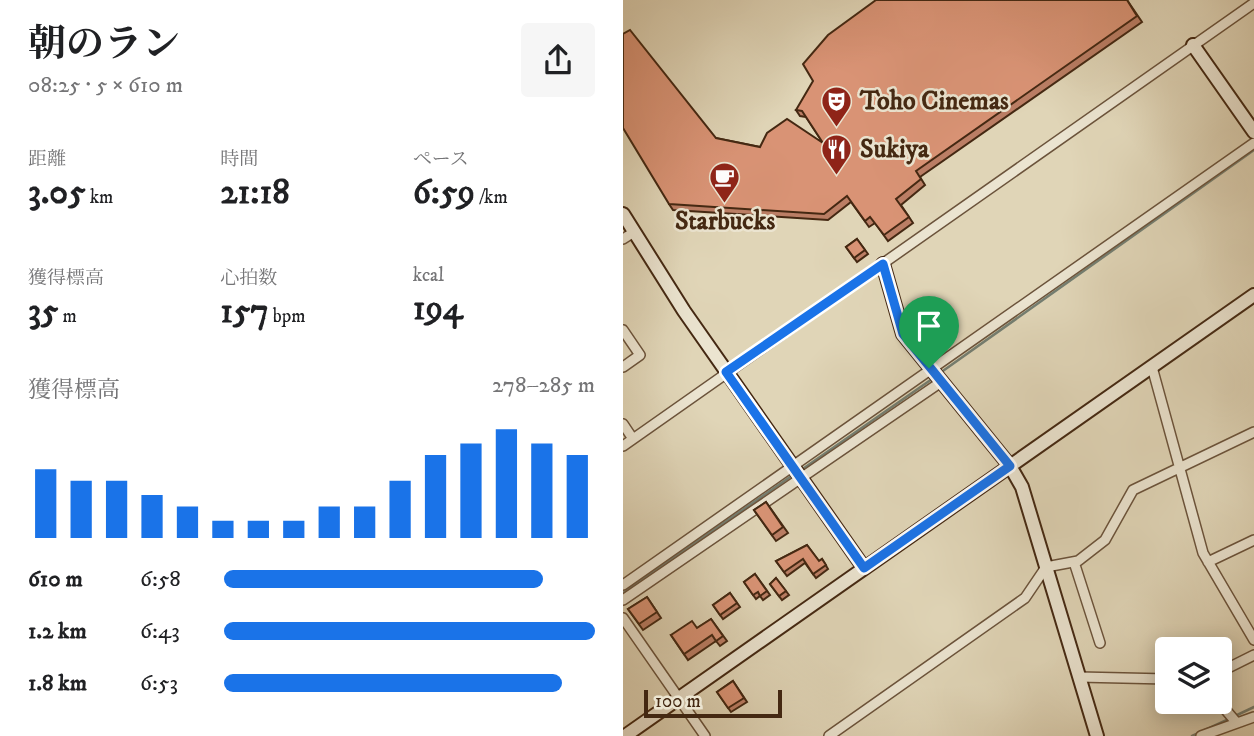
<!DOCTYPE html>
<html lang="ja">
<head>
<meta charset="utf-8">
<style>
  :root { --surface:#fff; --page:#f6f6f6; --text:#202124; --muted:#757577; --accent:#1a73e8 }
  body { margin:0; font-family:"IM FELL DW Pica","Noto Serif JP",serif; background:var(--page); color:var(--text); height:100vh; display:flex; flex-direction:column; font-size:26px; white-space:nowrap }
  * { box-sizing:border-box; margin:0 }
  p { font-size:23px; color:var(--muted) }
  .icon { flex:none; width:38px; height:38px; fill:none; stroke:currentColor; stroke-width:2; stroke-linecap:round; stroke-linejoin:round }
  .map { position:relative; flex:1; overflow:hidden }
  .sheet { display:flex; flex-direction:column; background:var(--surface); width:623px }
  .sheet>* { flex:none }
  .buttons { position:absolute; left:532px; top:637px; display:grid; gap:14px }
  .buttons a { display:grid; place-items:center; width:77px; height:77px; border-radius:7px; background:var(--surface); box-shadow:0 4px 18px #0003; font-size:35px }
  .scale { position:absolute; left:21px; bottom:18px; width:138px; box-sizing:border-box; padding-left:7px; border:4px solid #442812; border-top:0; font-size:19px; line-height:24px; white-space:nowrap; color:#442812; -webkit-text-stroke:5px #ebe4d0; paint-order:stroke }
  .pin { position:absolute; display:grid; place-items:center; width:60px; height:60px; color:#fff; margin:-72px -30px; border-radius:50% 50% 50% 0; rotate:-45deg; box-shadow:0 0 7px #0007 }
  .pin .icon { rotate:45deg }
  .round { display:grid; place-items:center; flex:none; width:74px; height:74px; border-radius:7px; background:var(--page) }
  .headline { display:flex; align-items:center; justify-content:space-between; height:119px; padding:0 28px }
  h1 { font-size:38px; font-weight:700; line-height:52px }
  .metrics { display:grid; grid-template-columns:repeat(3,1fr); gap:10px; height:119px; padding:7px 28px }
  .metrics div { display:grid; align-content:center }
  .metrics b { font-size:35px; font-weight:700 }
  .metrics small { font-size:19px; font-weight:400 }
  .metrics p { font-size:19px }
  .chart { height:196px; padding:14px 28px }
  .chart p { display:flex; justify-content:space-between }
  .chart svg { width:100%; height:126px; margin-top:7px; stroke:var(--accent); stroke-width:6 }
  ul { padding:0 28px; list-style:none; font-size:23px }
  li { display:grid; grid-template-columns:112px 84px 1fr; align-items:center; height:52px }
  li i { height:18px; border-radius:9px; background:var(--accent) }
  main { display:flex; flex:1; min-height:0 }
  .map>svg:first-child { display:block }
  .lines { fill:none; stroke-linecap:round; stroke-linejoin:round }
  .stream { stroke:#747e71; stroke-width:2.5 }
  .street-casing { stroke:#6b533b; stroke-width:12 }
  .secondary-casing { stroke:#442812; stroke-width:16 }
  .street { stroke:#ebe4d0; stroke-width:9 }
  .secondary { stroke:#ebe4d0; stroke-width:12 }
  .wall { fill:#bb7e65; stroke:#442812; stroke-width:2 }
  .building { fill:#d99375; stroke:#442812; stroke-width:2 }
  .route-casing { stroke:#fff; stroke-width:14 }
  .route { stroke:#1a73e8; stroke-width:9 }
  .labels { text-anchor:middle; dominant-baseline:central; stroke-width:5; stroke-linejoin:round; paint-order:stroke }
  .poi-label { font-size:26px; font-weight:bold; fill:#442812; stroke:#ebe4d0; text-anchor:start }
</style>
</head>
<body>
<main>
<section class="sheet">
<div class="headline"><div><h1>朝のラン</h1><p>08:25 · 5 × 610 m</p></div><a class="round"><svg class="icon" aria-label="share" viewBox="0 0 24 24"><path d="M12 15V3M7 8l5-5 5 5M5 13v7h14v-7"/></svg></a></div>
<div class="metrics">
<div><p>距離</p><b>3.05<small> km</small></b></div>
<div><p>時間</p><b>21:18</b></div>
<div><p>ペース</p><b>6:59<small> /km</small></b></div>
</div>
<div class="metrics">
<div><p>獲得標高</p><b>35<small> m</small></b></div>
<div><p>心拍数</p><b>157<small> bpm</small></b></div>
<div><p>kcal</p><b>194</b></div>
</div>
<div class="chart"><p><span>獲得標高</span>278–285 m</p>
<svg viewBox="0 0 160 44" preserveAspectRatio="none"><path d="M5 44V20M15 44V24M25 44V24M35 44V29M45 44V33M55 44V38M65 44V38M75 44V38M85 44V33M95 44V33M105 44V24M115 44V15M125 44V11M135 44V6M145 44V11M155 44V15"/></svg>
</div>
<ul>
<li><b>610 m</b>6:58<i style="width:86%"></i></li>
<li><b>1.2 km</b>6:43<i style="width:100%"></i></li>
<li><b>1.8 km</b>6:53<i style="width:91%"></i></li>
</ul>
</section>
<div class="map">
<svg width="631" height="736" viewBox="0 0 631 736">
  <rect width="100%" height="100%" fill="#e0d5b7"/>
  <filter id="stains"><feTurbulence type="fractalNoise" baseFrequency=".00286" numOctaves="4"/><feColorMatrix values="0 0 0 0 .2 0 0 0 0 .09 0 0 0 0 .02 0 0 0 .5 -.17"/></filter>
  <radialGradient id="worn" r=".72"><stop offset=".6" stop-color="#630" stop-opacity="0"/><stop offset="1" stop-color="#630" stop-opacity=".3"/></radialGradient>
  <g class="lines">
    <path class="stream" d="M317 373 631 150
      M181 468 309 379
      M0 593 167 477
      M612 716 631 707
      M569 736 606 719"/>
    <defs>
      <path id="street" d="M0 239 11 232
        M0 330 17 355 0 367
        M529 367 580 553 631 640
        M0 424 10 439
        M0 446 631 3
        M451 562 477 643
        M585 562 631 540
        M0 585 631 143
        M0 600 318 382
        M0 618 82 736
        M597 672 631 655
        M456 677 544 679
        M596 702 613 722
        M206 736 402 598 423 567 455 561 482 540 510 490 631 432
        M578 736 631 717"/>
      <path id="secondary" d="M570 45 631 132
        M0 214 61 311 241 568
        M260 264 280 334 387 466 399 487 474 736
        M2 736 631 295"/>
    </defs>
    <use href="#street" class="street-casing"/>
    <use href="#secondary" class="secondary-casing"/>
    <use href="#street" class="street"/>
    <use href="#secondary" class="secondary"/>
  </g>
  <path class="wall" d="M504 0 519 22 297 177 302 185 278 205 290 223 265 241 252 223 246 227 228 202 205 220 50 210 46 204 93 138 137 147 200 143 183 117 177 116 173 110Z
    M234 239 245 254 234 262 223 247Z
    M143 502 165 533 153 541 131 510Z
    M184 545 196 561 199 559 205 569 193 578 182 563 164 576 153 561Z
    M132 574 147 595 140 600 137 596 133 599 121 582Z
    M153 578 166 595 159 600 147 584Z
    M107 593 117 607 100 619 90 605Z
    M24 597 38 618 20 630 5 609Z
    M88 619 104 641 97 646 93 641 65 660 48 635 74 628Z
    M110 681 124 702 108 712 94 692Z"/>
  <path class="building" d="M253 0H504L514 16 293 171 298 179 273 199 286 217 261 235 247 217 242 221 224 196 201 214 46 204 0 128V34L7 30 93 138 137 147 144 133 164 119 200 143 179 111 173 110 190 81 180 64 205 35Z
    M234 239 242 250 231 258 223 247Z
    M143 502 160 527 149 535 131 510Z
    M184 545 196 561 199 559 203 565 190 574 180 559 161 572 153 561Z
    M132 574 144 591 137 596 135 592 130 595 121 582Z
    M153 578 163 591 156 596 147 584Z
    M107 593 114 603 97 615 90 605Z
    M24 597 34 612 16 624 5 609Z
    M88 619 100 636 93 641 89 635 61 654 48 635 69 621 74 628Z
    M110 681 121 698 105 708 94 692Z"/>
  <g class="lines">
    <defs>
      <path id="route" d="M260 264 280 334 387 466 241 568 103 372Z"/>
    </defs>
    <use href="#route" class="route-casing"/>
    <use href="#route" class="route"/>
  </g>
  <defs>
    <symbol id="theatre-pin" viewBox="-11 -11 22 30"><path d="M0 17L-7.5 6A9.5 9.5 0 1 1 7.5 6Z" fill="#8f2418" stroke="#ebe4d0"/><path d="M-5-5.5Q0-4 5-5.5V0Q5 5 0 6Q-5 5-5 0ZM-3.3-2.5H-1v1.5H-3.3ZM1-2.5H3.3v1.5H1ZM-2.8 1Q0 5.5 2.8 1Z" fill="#fff"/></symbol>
    <symbol id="restaurant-pin" viewBox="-11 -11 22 30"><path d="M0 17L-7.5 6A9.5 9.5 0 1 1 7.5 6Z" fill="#8f2418" stroke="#ebe4d0"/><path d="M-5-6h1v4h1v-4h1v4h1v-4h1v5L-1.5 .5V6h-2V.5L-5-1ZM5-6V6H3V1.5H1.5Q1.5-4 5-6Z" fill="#fff"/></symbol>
    <symbol id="cafe-pin" viewBox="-11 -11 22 30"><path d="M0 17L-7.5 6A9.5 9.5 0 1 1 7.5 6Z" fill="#8f2418" stroke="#ebe4d0"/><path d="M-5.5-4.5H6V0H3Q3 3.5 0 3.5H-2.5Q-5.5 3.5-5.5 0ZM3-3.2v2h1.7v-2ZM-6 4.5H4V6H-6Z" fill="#fff"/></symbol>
  </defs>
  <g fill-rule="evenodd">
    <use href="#theatre-pin" x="196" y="84" width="35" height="47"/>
    <use href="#restaurant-pin" x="196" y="132" width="35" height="47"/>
    <use href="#cafe-pin" x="84" y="160" width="35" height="47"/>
  </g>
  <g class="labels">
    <g class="poi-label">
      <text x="237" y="101">Toho Cinemas</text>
      <text x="237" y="149">Sukiya</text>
      <text x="102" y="221" text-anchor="middle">Starbucks</text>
    </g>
  </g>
  <rect width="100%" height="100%" filter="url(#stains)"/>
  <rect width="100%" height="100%" fill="url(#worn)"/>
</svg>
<div class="buttons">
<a><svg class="icon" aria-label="layers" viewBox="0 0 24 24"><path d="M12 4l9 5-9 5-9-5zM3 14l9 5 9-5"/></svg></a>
</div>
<div class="scale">100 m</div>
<div class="pin" style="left:306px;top:368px;background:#1e9e55"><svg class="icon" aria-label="arrive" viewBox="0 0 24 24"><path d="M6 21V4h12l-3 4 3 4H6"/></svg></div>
</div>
</main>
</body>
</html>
